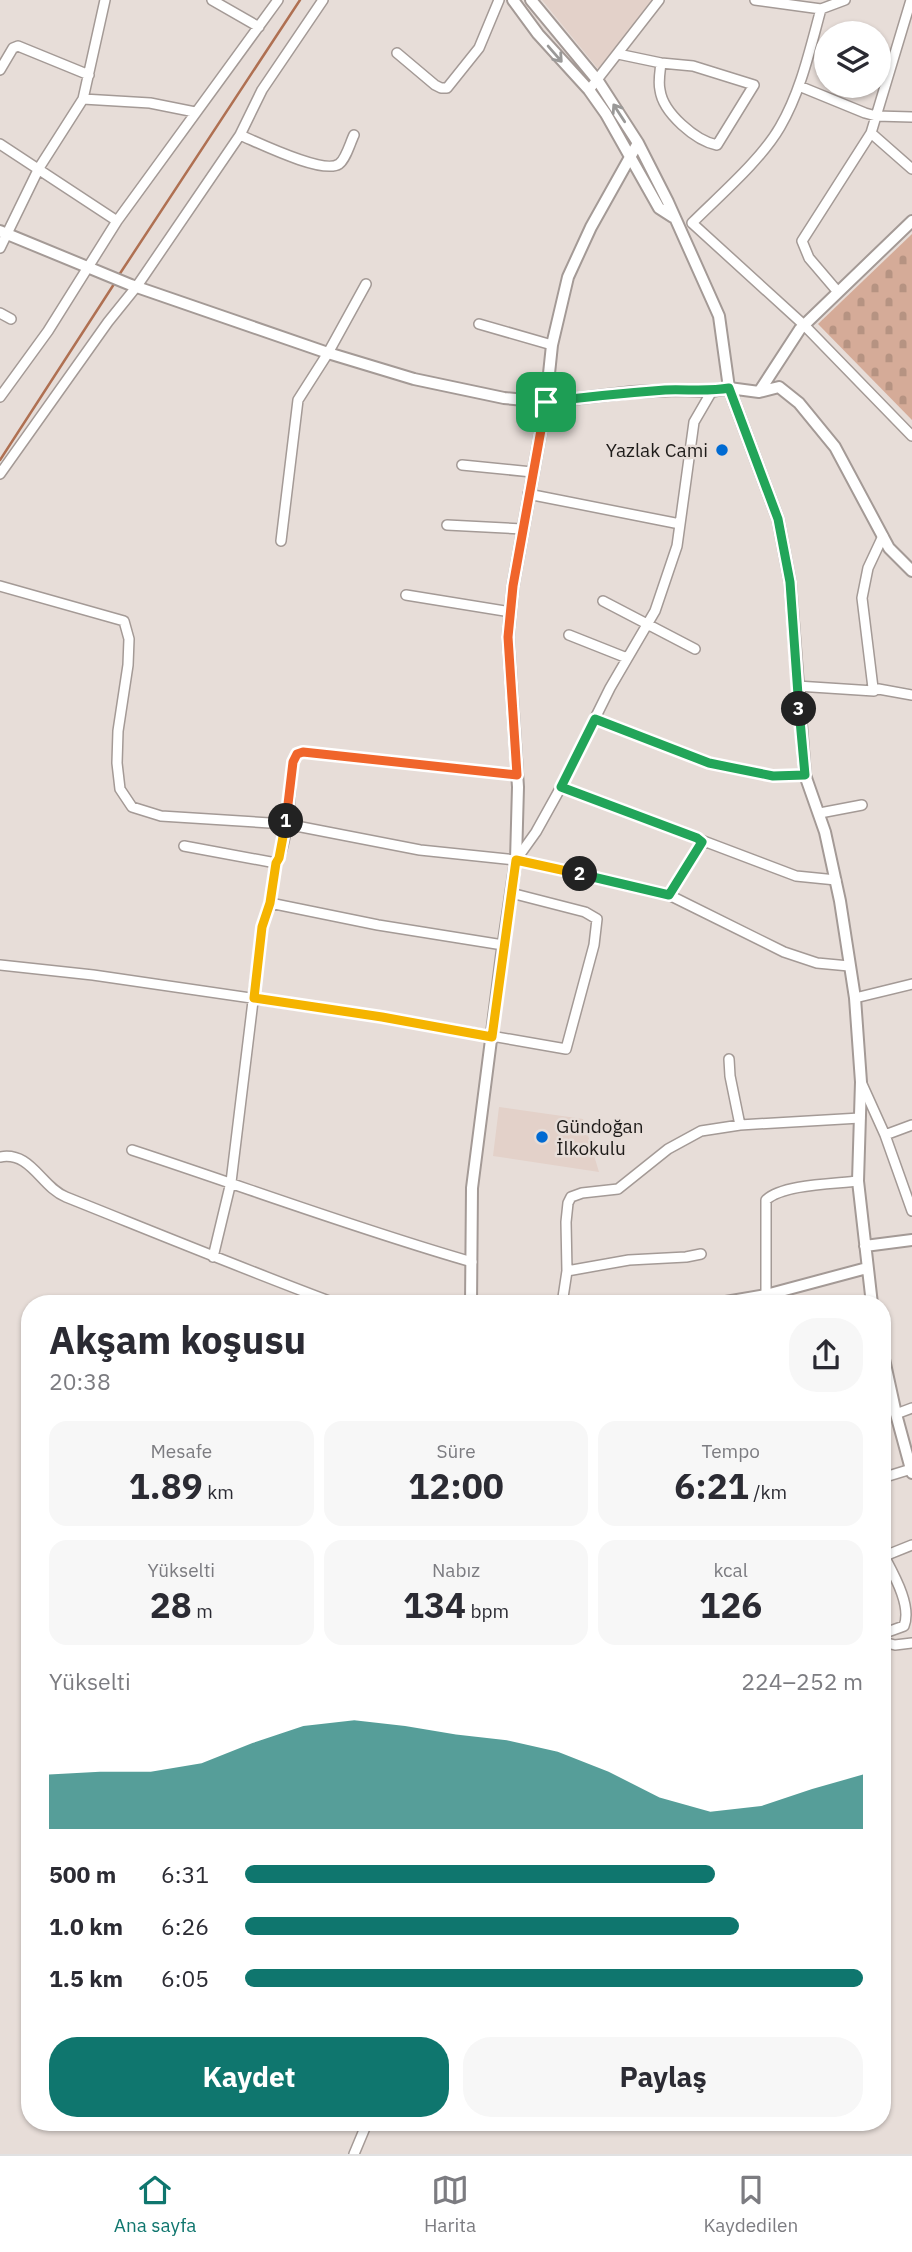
<!DOCTYPE html>
<html lang="tr">
<head>
<meta charset="utf-8">
<style>
  :root { --surface:#fff; --page:#f7f7f7; --text:#2b2b33; --muted:#7c7c81; --line:#e1e1e2; --accent:#0f766e }
  body { margin:0; font-family:"IBM Plex Sans",sans-serif; background:var(--page); color:var(--text); height:100vh; display:flex; flex-direction:column; font-size:26px; white-space:nowrap }
  * { box-sizing:border-box; margin:0 }
  p { font-size:23px; color:var(--muted) }
  .icon { flex:none; width:38px; height:38px; fill:none; stroke:currentColor; stroke-width:2; stroke-linecap:round; stroke-linejoin:round }
  .map { position:relative; flex:1; overflow:hidden }
  .panel { position:absolute; left:21px; top:1295px; width:870px; height:836px; display:flex; flex-direction:column; background:var(--surface); border-radius:28px; box-shadow:0 2px 5px #0004 }
  .panel>* { flex:none }
  .tools { position:absolute; left:814px; top:21px; display:grid; gap:14px }
  .tools a { display:grid; place-items:center; width:77px; height:77px; border-radius:50%; background:var(--surface); box-shadow:0 2px 5px #0004; font-size:35px }
  .pin { position:absolute; display:grid; place-items:center; width:60px; height:60px; color:#fff; margin:-30px; border-radius:14px; box-shadow:0 4px 10px #0006 }
  .km { position:absolute; width:35px; height:35px; margin:-18px; border-radius:50%; background:#222; color:#fff; font-size:19px; line-height:35px; text-align:center }
  .round { display:grid; place-items:center; flex:none; width:74px; height:74px; border-radius:28px; background:var(--page) }
  .summary { display:flex; align-items:center; justify-content:space-between; height:119px; padding:0 28px }
  h1 { font-size:38px; font-weight:800; line-height:52px }
  .figures { display:grid; grid-template-columns:repeat(3,1fr); gap:10px; height:119px; padding:7px 28px }
  .figures div { display:grid; align-content:center; border-radius:18px; background:var(--page); text-align:center }
  .figures b { font-size:35px; font-weight:800 }
  .figures small { font-size:19px; font-weight:400 }
  .figures p { font-size:19px }
  .chart { height:196px; padding:14px 28px }
  .chart p { display:flex; justify-content:space-between }
  .chart svg { width:100%; height:126px; margin-top:7px; fill:var(--accent); opacity:.7 }
  .button { display:flex; gap:14px; margin-top:auto; padding:14px 28px }
  .button a { flex:1; height:80px; border-radius:28px; background:var(--accent); color:#fff; font-size:28px; font-weight:800; line-height:80px; text-align:center }
  .button a+a { background:var(--page); color:var(--text) }
  ul { padding:0 28px; list-style:none; font-size:23px }
  li { display:grid; grid-template-columns:112px 84px 1fr; align-items:center; height:52px }
  li i { height:18px; border-radius:9px; background:var(--accent) }
  .tabs { display:flex; justify-content:space-around; align-items:center; height:98px; border-top:2px solid var(--line); background:var(--surface); font-size:19px; color:var(--muted) }
  .tabs a { display:grid; justify-items:center; gap:4px }
  .tabs .current { color:var(--accent) }
  .map>svg:first-child { display:block }
  .built { fill:#e3d1c9 }
  .cemetery { fill:url(#cemetery-stones) }
  .lines { fill:none; stroke-linecap:round; stroke-linejoin:round }
  .stream { stroke:#af7052; stroke-width:2.5 }
  .minor-casing { stroke:#a49a96; stroke-width:12 }
  .tertiary-casing { stroke:#a49a96; stroke-width:14 }
  .minor { stroke:#fff; stroke-width:9 }
  .tertiary { stroke:#fff; stroke-width:10 }
  .oneway { stroke:#9a9998 }
  .split-1-casing { stroke:#fff; stroke-width:14 }
  .split-2-casing { stroke:#fff; stroke-width:14 }
  .split-3-casing { stroke:#fff; stroke-width:14 }
  .split-4-casing { stroke:#fff; stroke-width:14 }
  .split-1 { stroke:#f0652b; stroke-width:9 }
  .split-2 { stroke:#f5b400; stroke-width:9 }
  .split-3 { stroke:#22a559; stroke-width:9 }
  .split-4 { stroke:#22a559; stroke-width:9 }
  .poi-dot { fill:#006ad2; stroke:#e7ddd8; stroke-width:2.5 }
  .labels { text-anchor:middle; dominant-baseline:central; stroke-width:5; stroke-linejoin:round; paint-order:stroke }
  .poi-label { font-size:19px; fill:#1f1c1a; stroke:#e7ddd8; text-anchor:end }
</style>
</head>
<body>
<div class="map">
<svg width="912" height="2154" viewBox="0 0 912 2154">
  <defs>
    <pattern id="cemetery-stones" width="16" height="16" patternUnits="userSpaceOnUse" patternTransform="scale(1.75)"><rect width="16" height="16" fill="#d5ab98"/><path d="M2 7V4a2 2 0 0 1 4 0v3zM10 15v-3a2 2 0 0 1 4 0v3z" fill="#b69382"/></pattern>
  </defs>
  <rect width="100%" height="100%" fill="#e7ddd8"/>
  <path class="built" d="M542 0H652L599 70Z
    M499 1107 583 1119 599 1172 493 1156Z"/>
  <path class="cemetery" d="M912 234V420L818 324Z"/>
  <g class="lines">
    <path class="stream" d="M119 275 300 0
      M0 460 116 281"/>
    <defs>
      <path id="minor" d="M212 0 259 27
        M755 0 821 9 845 0
        M821 9C810 49 801 91 780 127 761 160 720 195 692 223L804 325 912 436
        M397 53 435 85 441 88H447L479 48 499 0
        M618 54 661 63 693 66 754 85 717 145C696 141 663 113 660 90 658 82 660 72 661 63
        M0 70 13 48 18 46 89 75
        M799 86 865 113 876 116 912 117
        M589 90 659 0
        M83 99 150 103 195 112
        M871 133 912 169
        M240 135 262 90 323 0
        M0 144 117 221
        M0 248 39 168 83 99 105 0
        M838 292 809 258 802 241 871 133 911 0
        M0 313 11 319
        M479 324 552 345
        M0 397 48 331 117 221 278 0
        M462 465 532 472
        M0 474 108 322 137 286 240 135C257 142 323 175 339 164 346 159 350 143 354 135
        M528 494 680 524
        M447 525 522 529
        M281 541 298 400 328 353 366 284
        M0 586 124 621 129 639 128 665 118 731 117 763 120 789 132 807 161 816 286 824 420 850 516 860 669 895 784 952 817 963 849 966
        M406 595 511 612
        M603 601 695 649
        M569 635 627 658
        M797 686 874 691 873 688 912 695
        M873 688 862 598 868 568 883 536
        M595 719 709 763 773 776 805 775
        M561 787 796 876 836 880
        M820 813 862 805
        M184 846 276 863
        M516 860 536 832 561 787 610 688 655 611 677 546 694 422 712 391
        M669 895 702 842
        M270 903 378 925 503 945
        M0 965 93 975 382 1017 566 1049 594 945 597 919 585 912 511 893
        M855 998 912 984
        M729 1059 730 1076 740 1125
        M862 1084 885 1135 912 1211
        M885 1135 912 1125
        M132 1150C245 1187 357 1229 472 1262
        M0 1157C31 1151 41 1187 66 1197 156 1233 246 1270 337 1304
        M213 1257 231 1182 262 927 270 903 276 863C289 843 290 787 293 762L297 754 303 752 517 775
        M567 1271 629 1260 686 1257 701 1254
        M766 1295V1200C783 1184 835 1184 858 1181
        M562 1304 567 1271 566 1222 568 1203 571 1197 582 1193 618 1189 668 1149 701 1131 740 1125 860 1118
        M896 1414 912 1408
        M882 1478 911 1469
        M882 1557 912 1545
        M882 1634 904 1626C912 1606 894 1575 884 1556
        M882 1634 883 1642 895 1645 912 1643
        M354 2154 367 2123"/>
      <path id="tertiary" d="M513 0 538 34 589 90 606 114 659 208 673 217
        M531 0 598 81 638 143 668 202 719 316 729 388 778 519 790 582 805 775 825 832 840 901 855 998 861 1082 858 1181 872 1304
        M0 231 131 285 328 353 414 379 504 398 546 402 633 392 677 390 712 391 729 388 759 392 779 387 799 403 835 447 889 548 912 571
        M759 392 800 329 912 221
        M865 1246 912 1240
        M471 1304 472 1188 502 954 516 860 518 787 508 637 513 586 546 402 552 345 568 277 591 227 638 143
        M714 1304 766 1295 867 1268
        M882 1350 896 1414 912 1473"/>
    </defs>
    <use href="#minor" class="minor-casing"/>
    <use href="#tertiary" class="tertiary-casing"/>
    <use href="#minor" class="minor"/>
    <use href="#tertiary" class="tertiary"/>
  </g>
  <defs><path id="oneway-shaft" d="M-6 0H5M1.5-3L5.5 0L1.5 3" fill="none" stroke-width="1.6" stroke-linecap="round" stroke-linejoin="round" transform="scale(1.75)"/></defs>
  <g class="oneway">
    <use href="#oneway-shaft" transform="translate(555 54) rotate(49)"/>
    <use href="#oneway-shaft" transform="translate(619 113) rotate(-123)"/>
  </g>
  <g class="lines">
    <defs>
      <path id="split-1" d="M286 821 293 762 297 754 303 752 517 775 508 637 513 586 546 402"/>
      <path id="split-2" d="M286 821 279 858 276 863 270 903 262 927 254 998 382 1017 492 1037 516 860 580 874"/>
      <path id="split-3" d="M580 874 669 895 702 842 697 838 561 787 595 719 709 763 773 776 805 775 799 709"/>
      <path id="split-4" d="M546 402C585 397 625 393 665 390 687 389 708 392 729 388L778 519 790 582 799 709"/>
    </defs>
    <use href="#split-1" class="split-1-casing"/>
    <use href="#split-2" class="split-2-casing"/>
    <use href="#split-3" class="split-3-casing"/>
    <use href="#split-4" class="split-4-casing"/>
    <use href="#split-1" class="split-1"/>
    <use href="#split-2" class="split-2"/>
    <use href="#split-3" class="split-3"/>
    <use href="#split-4" class="split-4"/>
  </g>
  <g class="poi-dot">
    <circle cx="722" cy="450" r="7"/>
    <circle cx="542" cy="1137" r="7"/>
  </g>
  <g class="labels">
    <g class="poi-label">
      <text x="708" y="450">Yazlak Cami</text>
      <text x="556" y="1126" text-anchor="start">Gündoğan<tspan x="556" dy="22">İlkokulu</tspan></text>
    </g>
  </g>
</svg>
<div class="tools">
<a><svg class="icon" aria-label="layers" viewBox="0 0 24 24"><path d="M12 4l9 5-9 5-9-5zM3 14l9 5 9-5"/></svg></a>
</div>
<div class="pin" style="left:546px;top:402px;background:#1e9e55"><svg class="icon" aria-label="arrive" viewBox="0 0 24 24"><path d="M6 21V4h12l-3 4 3 4H6"/></svg></div>
<b class="km" style="left:286px;top:821px">1</b>
<b class="km" style="left:580px;top:874px">2</b>
<b class="km" style="left:799px;top:709px">3</b>
<section class="panel">
<div class="summary"><div><h1>Akşam koşusu</h1><p>20:38</p></div><a class="round"><svg class="icon" aria-label="share" viewBox="0 0 24 24"><path d="M12 15V3M7 8l5-5 5 5M5 13v7h14v-7"/></svg></a></div>
<div class="figures">
<div><p>Mesafe</p><b>1.89<small> km</small></b></div>
<div><p>Süre</p><b>12:00</b></div>
<div><p>Tempo</p><b>6:21<small> /km</small></b></div>
</div>
<div class="figures">
<div><p>Yükselti</p><b>28<small> m</small></b></div>
<div><p>Nabız</p><b>134<small> bpm</small></b></div>
<div><p>kcal</p><b>126</b></div>
</div>
<div class="chart"><p><span>Yükselti</span>224–252 m</p>
<svg viewBox="0 0 160 44" preserveAspectRatio="none"><path d="M0 44V25L10 24L20 24L30 21L40 14L50 8L60 6L70 8L80 11L90 13L100 17L110 24L120 33L130 38L140 36L150 30L160 25V44z"/></svg>
</div>
<ul>
<li><b>500 m</b>6:31<i style="width:76%"></i></li>
<li><b>1.0 km</b>6:26<i style="width:80%"></i></li>
<li><b>1.5 km</b>6:05<i style="width:100%"></i></li>
</ul>
<div class="button"><a>Kaydet</a><a>Paylaş</a></div>
</section>
</div>
<nav class="tabs">
<a class="current"><svg class="icon" aria-label="home" viewBox="0 0 24 24"><path d="M3 11l9-7 9 7M6 9v11h12V9"/></svg>Ana sayfa</a>
<a><svg class="icon" aria-label="map" viewBox="0 0 24 24"><path d="M3 6l6-2 6 2 6-2v14l-6 2-6-2-6 2zM9 4v14M15 6v14"/></svg>Harita</a>
<a><svg class="icon" aria-label="saved" viewBox="0 0 24 24"><path d="M7 4h10v16l-5-4-5 4z"/></svg>Kaydedilen</a>
</nav>
</body>
</html>
